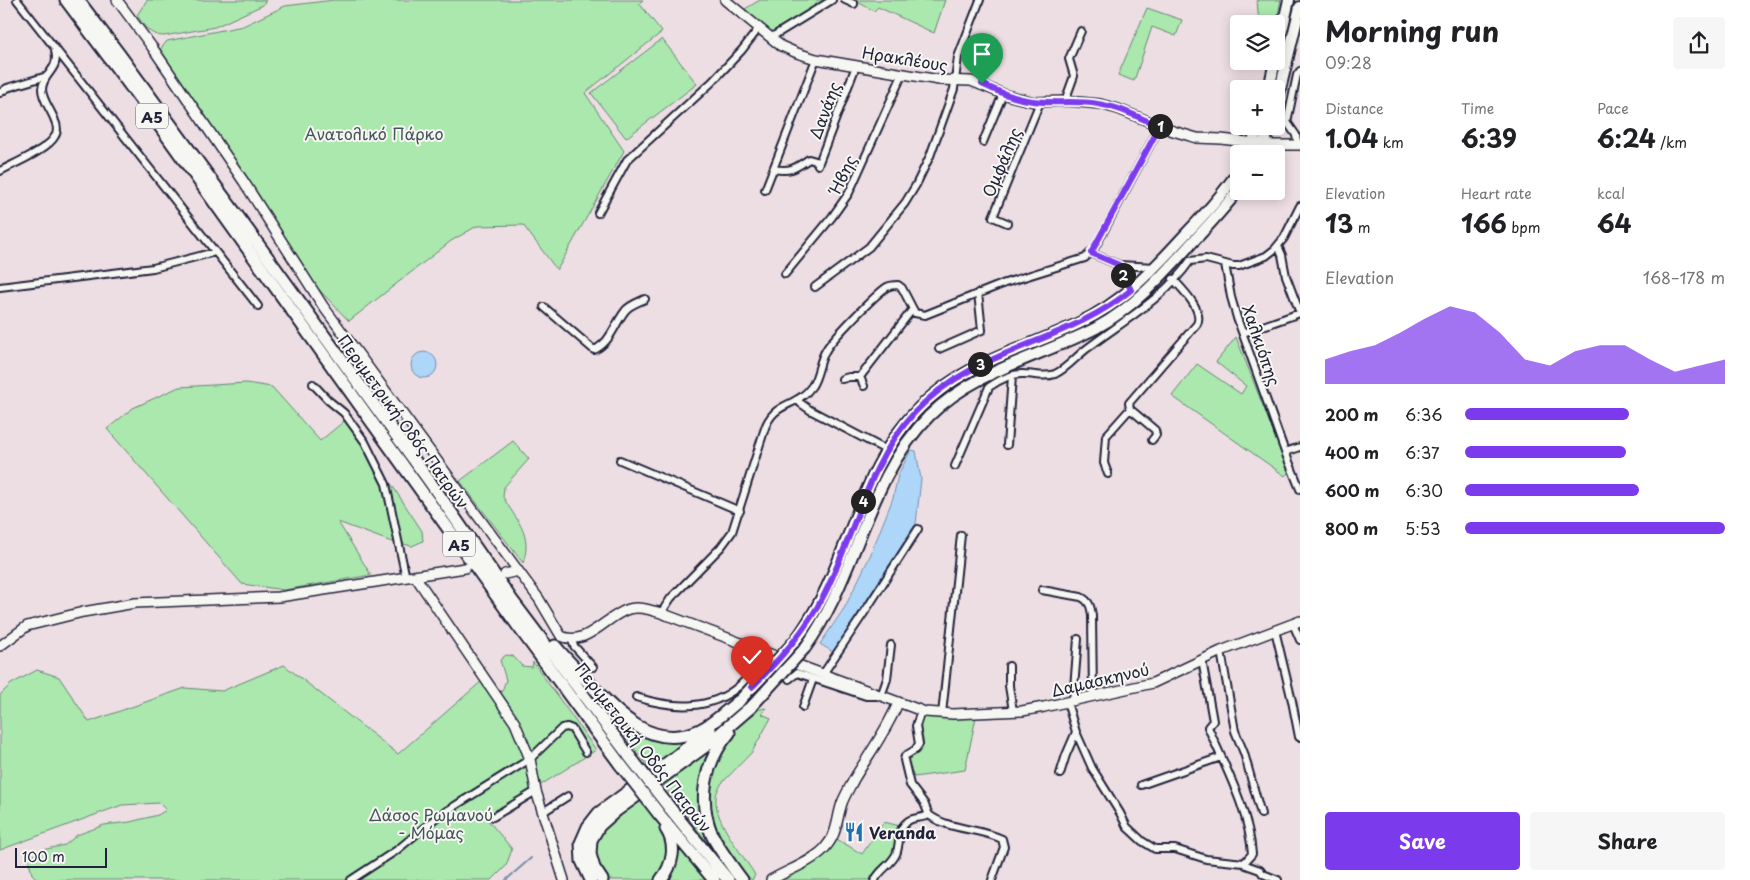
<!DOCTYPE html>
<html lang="en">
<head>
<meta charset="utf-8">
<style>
  :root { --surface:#fff; --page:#f6f6f6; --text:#202124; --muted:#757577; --accent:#7c3aed }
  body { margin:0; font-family:"Playpen Sans",sans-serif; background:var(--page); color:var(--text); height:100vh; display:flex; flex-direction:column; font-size:19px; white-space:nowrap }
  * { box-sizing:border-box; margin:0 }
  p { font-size:16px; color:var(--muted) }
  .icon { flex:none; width:28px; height:28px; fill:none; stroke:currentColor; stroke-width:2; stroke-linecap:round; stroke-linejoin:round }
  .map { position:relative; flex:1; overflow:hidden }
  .panel { display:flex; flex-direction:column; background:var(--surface); width:450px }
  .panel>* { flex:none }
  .buttons { position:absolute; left:1230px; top:15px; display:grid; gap:10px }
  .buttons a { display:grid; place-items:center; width:55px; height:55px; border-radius:5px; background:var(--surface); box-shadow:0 2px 12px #0003; font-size:25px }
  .scale { position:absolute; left:15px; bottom:12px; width:92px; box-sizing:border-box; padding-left:5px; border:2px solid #22223b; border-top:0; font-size:14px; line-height:18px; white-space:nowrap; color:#22223b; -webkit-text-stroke:4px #f6f6f2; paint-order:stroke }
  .pin { position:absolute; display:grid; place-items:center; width:42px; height:42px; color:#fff; margin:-51px -21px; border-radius:50% 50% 50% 0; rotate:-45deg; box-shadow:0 0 5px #0007 }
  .pin .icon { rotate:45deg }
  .km { position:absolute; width:25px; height:25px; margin:-12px; border-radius:50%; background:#222; color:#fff; font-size:14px; line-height:25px; text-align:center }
  .round { display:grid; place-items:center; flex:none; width:52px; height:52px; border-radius:5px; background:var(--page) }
  .headline { display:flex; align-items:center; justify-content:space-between; height:85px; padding:0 25px }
  h1 { font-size:28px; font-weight:700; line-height:38px }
  .metrics { display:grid; grid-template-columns:repeat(3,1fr); gap:8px; height:85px; padding:5px 25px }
  .metrics div { display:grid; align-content:center }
  .metrics b { font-size:25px; font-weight:700 }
  .metrics small { font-size:14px; font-weight:400 }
  .metrics p { font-size:14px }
  .chart { height:140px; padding:10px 25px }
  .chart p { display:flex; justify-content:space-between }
  .chart svg { width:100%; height:90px; margin-top:5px; fill:var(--accent); opacity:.7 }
  .action { display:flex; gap:10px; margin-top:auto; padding:10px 25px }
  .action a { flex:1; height:58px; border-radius:5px; background:var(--accent); color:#fff; font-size:20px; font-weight:700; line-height:58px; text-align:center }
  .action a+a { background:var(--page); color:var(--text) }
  ul { padding:0 25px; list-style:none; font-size:16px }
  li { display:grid; grid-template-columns:80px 60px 1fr; align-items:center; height:38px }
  li i { height:12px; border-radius:6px; background:var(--accent) }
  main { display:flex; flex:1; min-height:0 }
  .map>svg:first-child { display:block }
  .green { fill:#aae8ae; stroke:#668574 }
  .water { fill:#add6f8; stroke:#758eac }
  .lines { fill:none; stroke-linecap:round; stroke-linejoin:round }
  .stream { stroke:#758eac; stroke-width:2 }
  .street-casing { stroke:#22223b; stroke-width:10 }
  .secondary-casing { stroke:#22223b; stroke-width:12 }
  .primary-casing { stroke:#22223b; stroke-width:14 }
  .highway-casing { stroke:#22223b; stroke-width:15 }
  .street { stroke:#f6f6f2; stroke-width:6 }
  .secondary { stroke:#f6f6f2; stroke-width:9 }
  .primary { stroke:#f6f6f2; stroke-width:10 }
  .highway { stroke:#f6f6f2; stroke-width:11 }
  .primary-bridge-casing { stroke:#22223b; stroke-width:14; stroke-linecap:butt }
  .highway-bridge-casing { stroke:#22223b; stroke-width:15; stroke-linecap:butt }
  .primary-bridge { stroke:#f6f6f2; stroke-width:10 }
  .highway-bridge { stroke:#f6f6f2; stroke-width:11 }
  .route-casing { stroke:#fff; stroke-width:10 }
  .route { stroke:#7c3aed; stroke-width:6 }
  .labels { text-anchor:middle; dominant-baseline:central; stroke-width:4; stroke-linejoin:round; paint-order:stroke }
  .shield { fill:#f6f6f2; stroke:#626272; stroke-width:1 }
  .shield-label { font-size:15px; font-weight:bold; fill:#22223b }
  .street-label { font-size:16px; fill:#22223b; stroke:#f6f6f2 }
  .park-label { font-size:16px; fill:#445458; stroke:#f6f6f2 }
  .poi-label { font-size:16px; font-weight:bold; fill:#22223b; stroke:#f6f6f2; text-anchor:start }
</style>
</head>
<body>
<main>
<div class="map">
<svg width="1300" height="880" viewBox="0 0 1300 880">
  <rect width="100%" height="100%" fill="#eddee3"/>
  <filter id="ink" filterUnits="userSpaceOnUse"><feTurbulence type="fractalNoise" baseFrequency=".02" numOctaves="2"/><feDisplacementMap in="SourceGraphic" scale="10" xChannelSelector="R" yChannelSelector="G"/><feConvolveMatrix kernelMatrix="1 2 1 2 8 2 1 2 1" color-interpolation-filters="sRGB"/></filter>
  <g filter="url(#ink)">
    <path class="green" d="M147 0H266L263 5 215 27 164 36C150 36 144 26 137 15Z
      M334 0H643L639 3 662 32 585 93 624 151 557 270 523 225 477 226 451 241 349 321 309 279 219 137 159 51 167 41 243 26 285 6Z
      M760 0H828L771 33 745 9Z
      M854 0H945L934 33 878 7 874 11Z
      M1257 0H1281L1276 24H1259Z
      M1147 8 1182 20 1176 36 1152 27 1134 81 1118 75Z
      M662 39 697 84 626 138 591 93Z
      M1236 337 1289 472 1285 476 1172 396 1197 364 1241 394 1246 386 1216 362Z
      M246 383 272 387 320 441 348 418 422 531 423 541 412 546 389 541 338 522 371 575 284 590 242 584 107 429 133 408 179 387Z
      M513 441 529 459 504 487 503 497C516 520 533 534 523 563L460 481Z
      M506 655 513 656 522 666 532 667 533 662 596 750 487 819 512 849 506 866 492 880H38L32 874 28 858 42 850 65 845 77 835 104 825 130 822 158 815 166 810 159 803 122 805 0 850V695L11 684 37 670 59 677 89 722 185 688 222 691 284 665 398 754 483 680 494 698 502 691 506 680 500 660Z
      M583 682 615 717 636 731 694 736 652 771Z
      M766 708 762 714 771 718 752 752 722 783C719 788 716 792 716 798 714 822 743 854 755 875L752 880C744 874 739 863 733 855 715 831 703 799 713 769 716 760 723 750 727 742 735 726 748 710 766 708Z
      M924 714 976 717 965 770 914 777 907 759 908 756 915 752 920 726Z
      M713 747C682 805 706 831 736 880L661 782Z
      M638 798C653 816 674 835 666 860 663 868 662 873 655 880H608L601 872 594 851 598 833Z
      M884 822 900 826 895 852 873 880H776L835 838 862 854Z
      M682 850 706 880H667L676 861 678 853Z"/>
    <path class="water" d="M411 365a13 13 0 1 1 26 0a13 13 0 1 1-26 0Z
      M911 450 916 451 921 479 916 524 833 652 820 644 845 607 870 556 893 498 898 475Z"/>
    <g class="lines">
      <path class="stream" d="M506 880 531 858"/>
      <defs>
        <path id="street" d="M17 0 258 306
          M845 0 854 4
          M770 38 832 0
          M0 93 7 88 47 76
          M1065 101 1074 76 1069 59 1081 31
          M983 142 1003 94
          M1298 145 1296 135 1287 122 1297 75 1300 71
          M818 165 856 66
          M773 169C791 172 794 169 809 159L819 162
          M0 171C13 164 49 149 55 136 58 132 57 125 55 121 52 111 42 100 42 89 43 73 60 70 55 51
          M765 190 816 59
          M598 213 627 160 712 82 742 50 759 28
          M1007 223 993 217 1040 102
          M1278 246 1282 255 1286 276 1300 313
          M1091 253 1119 265 1155 267
          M1190 261 1206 259 1233 266H1239L1266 256 1275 249 1284 238 1300 206
          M1225 264 1231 297 1237 318 1285 452 1300 489
          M1119 265 1131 290
          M785 274 832 217 849 193 903 73
          M0 287 153 268 215 252
          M815 287 869 247 905 203 916 185 930 156 954 89 958 57 980 0
          M544 307 594 350C611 342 614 325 625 311 629 305 639 302 645 299
          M1243 333 1300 313
          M939 349 982 330 978 293
          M860 377 912 310
          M860 377 864 386
          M842 379 849 377H860
          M313 384 328 400 344 413 365 442 386 484 406 578
          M796 400 810 410 886 450
          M1152 440 1156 435 1155 430 1130 409 1129 403 1197 324C1204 310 1182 289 1173 279
          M1007 445 1012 376
          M1285 452 1300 447
          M620 460 740 511
          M955 466 989 387C999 380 1012 373 1024 374 1035 374 1045 378 1055 374 1066 369 1075 358 1085 350 1121 322 1164 299 1190 261
          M1108 474 1104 463 1106 436 1130 409
          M1042 590 1081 597C1090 601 1091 608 1092 616L1093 696
          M661 613 671 598 721 547 732 532 764 431C773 400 796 409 812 386 819 375 819 361 826 350 831 340 877 293 887 287 891 285 894 285 898 285L902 288 915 313 925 315 1005 283 1085 258 1094 249 1160 126
          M1293 624 1300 640
          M1275 630 1292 701 1299 737
          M571 638 574 646 593 667
          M1221 651 1235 731 1244 753 1261 814
          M1009 666V686L1013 711
          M823 674 864 613 918 529
          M789 679 797 673 866 696H881L887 679 891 645
          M636 697C671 708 709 712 739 686 744 681 750 676 755 669 756 660 745 655 747 645
          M1073 700 1078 639
          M803 707 813 679
          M921 711 916 726 919 744 915 750 905 756 904 760 910 785 924 803 929 815
          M942 714 961 535
          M1076 732 1092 768 1120 813 1127 827 1142 841 1155 849H1175L1206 859 1244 863 1252 854C1249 810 1225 767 1208 727L1213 721 1202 660
          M1060 774 1066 755 1076 732 1067 702
          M1141 785 1221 757
          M543 812 568 796
          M929 815C949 830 979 828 1002 839L1004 847 992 880
          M493 817 536 791
          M1244 863 1246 865 1260 870 1263 874 1278 880
          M351 880 397 850 437 817 530 759 562 728 567 727 572 729 586 752
          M875 880C880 869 893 864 897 852 900 841 898 829 907 822 911 817 920 819 929 815"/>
        <path id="secondary" d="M117 0 152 47 244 182 323 306 539 599 561 636C586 648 607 615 629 609 640 606 650 610 661 613L773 655
          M725 0 781 46 797 53 816 59 939 80 971 81 1006 95 1034 102 1068 101 1100 104 1118 109 1173 131 1197 138 1221 139 1273 145H1300
          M505 574 518 571
          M415 576 515 723 530 759 536 791 564 880
          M0 646 27 626 83 612 135 603 279 597 465 568
          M798 665 925 712 953 714 1022 711 1044 707 1153 683 1221 651 1300 621
          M771 880C788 870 810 863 824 849 838 834 836 821 842 803 845 795 850 787 854 779 869 754 887 730 898 703"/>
        <path id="primary" d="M1276 56 1289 0
          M1269 89 1275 61
          M1276 106 1300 7
          M1248 154 1259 126
          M1259 154 1270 126
          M794 642C850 571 855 471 920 407 968 360 1022 351 1079 323 1122 303 1152 271 1183 237 1203 216 1223 195 1239 170
          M805 648C857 576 866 480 929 416 975 370 1040 357 1096 328 1133 308 1161 277 1189 246 1206 228 1224 209 1239 189"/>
        <path id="highway" d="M66 0 149 111 518 626 620 764
          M78 0 119 54 247 229 430 482 511 599 630 757
          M555 646C566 659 578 671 589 683 618 714 653 752 700 730 715 723 727 710 740 700
          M729 733C705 761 697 800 712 835 720 851 731 865 742 880
          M669 807 728 880
          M659 814 714 880
          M591 880 582 861 581 843 588 827 599 813 674 758 710 729
          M602 880 594 868 590 854 591 840 599 826 617 810 707 745 752 706
          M661 880C673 865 677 845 666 829"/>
      </defs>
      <use href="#street" class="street-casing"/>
      <use href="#secondary" class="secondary-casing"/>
      <use href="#primary" class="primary-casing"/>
      <use href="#highway" class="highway-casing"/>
      <use href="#street" class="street"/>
      <use href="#secondary" class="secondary"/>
      <use href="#primary" class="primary"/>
      <use href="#highway" class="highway"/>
      <defs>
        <path id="primary-bridge" d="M740 700 794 642
          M752 706 805 648"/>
        <path id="highway-bridge" d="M630 757 669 807
          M620 764 659 814"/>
      </defs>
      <use href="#primary-bridge" class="primary-bridge-casing"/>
      <use href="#highway-bridge" class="highway-bridge-casing"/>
      <use href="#primary-bridge" class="primary-bridge"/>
      <use href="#highway-bridge" class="highway-bridge"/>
    </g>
  </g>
  <g class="lines" filter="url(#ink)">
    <defs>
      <path id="route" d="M752 687C780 659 806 630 824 595 855 534 867 464 915 412 975 347 1065 345 1131 290L1119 265 1091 253 1160 126C1139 118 1120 107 1098 104 1076 100 1055 104 1033 101 1015 99 998 92 982 84"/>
    </defs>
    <use href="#route" class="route-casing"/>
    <use href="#route" class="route"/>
  </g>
  <defs>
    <symbol id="restaurant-bare" viewBox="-9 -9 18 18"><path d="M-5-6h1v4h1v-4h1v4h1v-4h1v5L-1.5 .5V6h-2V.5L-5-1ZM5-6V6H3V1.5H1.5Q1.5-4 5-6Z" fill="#1f6fb2" stroke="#f6f6f2" stroke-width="2.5" paint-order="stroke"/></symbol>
  </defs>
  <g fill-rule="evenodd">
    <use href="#restaurant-bare" x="840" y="818" width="28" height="28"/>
  </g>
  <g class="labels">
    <g class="shield">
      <rect x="136" y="103.5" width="32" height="25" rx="4"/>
      <rect x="443" y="531.5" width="32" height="25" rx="4"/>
    </g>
    <g class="shield-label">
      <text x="152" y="116">Α5</text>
      <text x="459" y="544">Α5</text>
    </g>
    <g class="street-label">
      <text transform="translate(905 58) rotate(9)">Ηρακλέους</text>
      <text transform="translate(824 110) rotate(-69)">Δανάης</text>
      <text transform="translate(1001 162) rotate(-67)">Ομφάλης</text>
      <text transform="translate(842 174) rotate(-64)">Ήβης</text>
      <text transform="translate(1262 345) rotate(71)">Χαλκιόπης</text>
      <text transform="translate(404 421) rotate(54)">Περιμετρική Οδός Πατρών</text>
      <text transform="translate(1100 679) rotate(-13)">Δαμασκηνού</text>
      <text transform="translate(644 747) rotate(52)">Περιμετρική Οδός Πατρών</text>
    </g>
    <g class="park-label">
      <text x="374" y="133">Ανατολικό Πάρκο</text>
      <text x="431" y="814">Δάσος Ρωμανού<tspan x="431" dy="18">- Μόμας</tspan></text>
    </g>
    <g class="poi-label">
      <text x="869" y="832">Veranda</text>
    </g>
  </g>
</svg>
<div class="buttons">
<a><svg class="icon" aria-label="layers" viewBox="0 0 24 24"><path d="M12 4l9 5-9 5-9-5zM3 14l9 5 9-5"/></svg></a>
<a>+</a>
<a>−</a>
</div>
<div class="scale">100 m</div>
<div class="pin" style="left:982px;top:84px;background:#1e9e55"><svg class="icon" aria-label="arrive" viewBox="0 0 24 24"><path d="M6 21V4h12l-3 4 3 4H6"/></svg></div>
<div class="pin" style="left:752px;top:687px;background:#d93025"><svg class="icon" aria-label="check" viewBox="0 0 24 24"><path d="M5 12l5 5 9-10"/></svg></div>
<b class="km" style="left:1160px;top:126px">1</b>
<b class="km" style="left:1123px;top:275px">2</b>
<b class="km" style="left:980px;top:364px">3</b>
<b class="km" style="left:863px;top:501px">4</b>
</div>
<section class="panel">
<div class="headline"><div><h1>Morning run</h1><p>09:28</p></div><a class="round"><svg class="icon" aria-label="share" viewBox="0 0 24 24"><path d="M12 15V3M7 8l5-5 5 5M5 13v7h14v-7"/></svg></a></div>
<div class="metrics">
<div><p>Distance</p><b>1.04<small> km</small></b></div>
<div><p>Time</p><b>6:39</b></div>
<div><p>Pace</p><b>6:24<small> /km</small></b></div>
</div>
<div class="metrics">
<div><p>Elevation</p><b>13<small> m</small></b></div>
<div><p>Heart rate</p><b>166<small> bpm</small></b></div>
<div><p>kcal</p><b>64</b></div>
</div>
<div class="chart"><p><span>Elevation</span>168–178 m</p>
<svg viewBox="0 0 160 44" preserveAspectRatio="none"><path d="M0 44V32L10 28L20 25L30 19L40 12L50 6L60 9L70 19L80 32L90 35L100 28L110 25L120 25L130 32L140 38L150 35L160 32V44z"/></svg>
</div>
<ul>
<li><b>200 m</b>6:36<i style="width:63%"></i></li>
<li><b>400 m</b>6:37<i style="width:62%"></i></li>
<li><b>600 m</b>6:30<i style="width:67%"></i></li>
<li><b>800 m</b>5:53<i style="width:100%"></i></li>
</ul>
<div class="action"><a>Save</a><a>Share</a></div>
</section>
</main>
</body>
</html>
